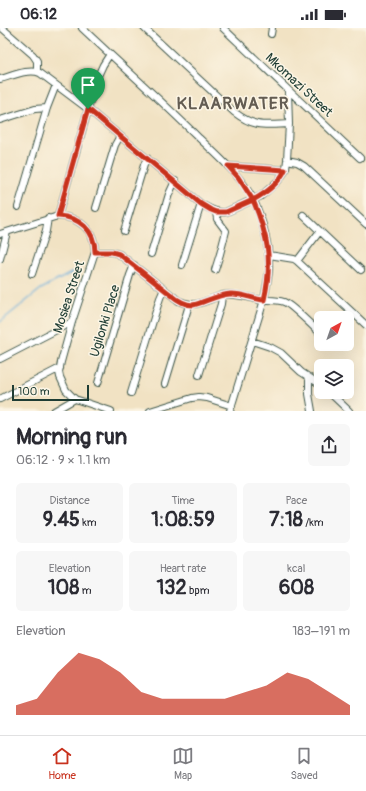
<!DOCTYPE html>
<html lang="en">
<head>
<meta charset="utf-8">
<style>
  :root { --surface:#fff; --page:#f7f7f7; --text:#2b2b33; --muted:#7c7c81; --line:#e1e1e2; --accent:#c8321e }
  body { margin:0; font-family:Pangolin,sans-serif; background:var(--page); color:var(--text); height:100vh; display:flex; flex-direction:column; font-size:15px; white-space:nowrap }
  * { box-sizing:border-box; margin:0 }
  p { font-size:13px; color:var(--muted) }
  .icon { flex:none; width:22px; height:22px; fill:none; stroke:currentColor; stroke-width:2; stroke-linecap:round; stroke-linejoin:round }
  .map { position:relative; height:383px; overflow:hidden }
  .details { display:flex; flex-direction:column; background:var(--surface); flex:1 }
  .details>* { flex:none }
  .needle { width:26px; rotate:40deg }
  .tools { position:absolute; left:314px; top:283px; display:grid; gap:8px }
  .tools a { display:grid; place-items:center; width:40px; height:40px; border-radius:6px; background:var(--surface); box-shadow:0 4px 16px #0002; font-size:20px }
  .scale { position:absolute; left:12px; bottom:10px; width:77px; box-sizing:border-box; padding-left:4px; border:2px solid #1f3d34; border-top:0; font-size:11px; line-height:14px; white-space:nowrap; color:#1f3d34; -webkit-text-stroke:3px #fcf5e5; paint-order:stroke }
  .pin { position:absolute; display:grid; place-items:center; width:34px; height:34px; color:#fff; margin:-41px -17px; border-radius:50% 50% 50% 0; rotate:-45deg; box-shadow:0 0 4px #0007 }
  .pin .icon { rotate:45deg }
  .round { display:grid; place-items:center; flex:none; width:42px; height:42px; border-radius:6px; background:var(--page) }
  .summary { display:flex; align-items:center; justify-content:space-between; height:68px; padding:0 16px }
  h1 { font-size:22px; font-weight:700; line-height:30px }
  .stats { display:grid; grid-template-columns:repeat(3,1fr); gap:6px; height:68px; padding:4px 16px }
  .stats div { display:grid; align-content:center; border-radius:6px; background:var(--page); text-align:center }
  .stats b { font-size:20px; font-weight:700 }
  .stats small { font-size:11px; font-weight:400 }
  .stats p { font-size:11px }
  .chart { height:112px; padding:8px 16px }
  .chart p { display:flex; justify-content:space-between }
  .chart svg { width:100%; height:72px; margin-top:4px; fill:var(--accent); opacity:.7 }
  .status { display:flex; justify-content:space-between; align-items:center; height:28px; padding:0 20px; background:var(--surface); direction:ltr }
  .status svg { height:11px; fill:currentColor }
  .dock { display:flex; justify-content:space-around; align-items:center; height:56px; border-top:1px solid var(--line); background:var(--surface); font-size:11px; color:var(--muted) }
  .dock a { display:grid; justify-items:center; gap:2px }
  .dock .active { color:var(--accent) }
  .map>svg:first-child { display:block }
  .lines { fill:none; stroke-linecap:round; stroke-linejoin:round }
  .stream { stroke:#61aad8; stroke-width:1.5 }
  .minor-casing { stroke:#3e5649; stroke-width:8 }
  .minor { stroke:#fff; stroke-width:6 }
  .route-casing { stroke:#fff; stroke-width:8 }
  .route { stroke:#c8321e; stroke-width:5 }
  .labels { text-anchor:middle; dominant-baseline:central; stroke-width:3; stroke-linejoin:round; paint-order:stroke }
  .street-label { font-size:13px; fill:#1f3d34; stroke:#fcf5e5 }
  .district-label { font-size:17px; font-weight:bold; letter-spacing:1px; fill:#635c52; stroke:#fcf5e5 }
</style>
</head>
<body>
<div class="status"><b>06:12</b><svg viewBox="0 0 49 12"><path d="M0 12V9h3v3zM5 12V6h3v6zM10 12V3h3v9zM15 12V0h3v12zM26 1h20v11H26zM47 4h2v5h-2z"/></svg></div>
<div class="map">
<svg width="366" height="383" viewBox="0 0 366 383">
  <rect width="100%" height="100%" fill="#fcf5e5"/>
  <filter id="ink" filterUnits="userSpaceOnUse"><feTurbulence type="fractalNoise" baseFrequency=".025" numOctaves="2"/><feDisplacementMap in="SourceGraphic" scale="8" xChannelSelector="R" yChannelSelector="G"/><feConvolveMatrix kernelMatrix="1 2 1 2 8 2 1 2 1" color-interpolation-filters="sRGB"/></filter>
  <filter id="wash" filterUnits="userSpaceOnUse"><feTurbulence type="fractalNoise" baseFrequency=".012" numOctaves="4" result="noise"/><feDisplacementMap in="SourceGraphic" scale="16" xChannelSelector="R" yChannelSelector="G"/><feGaussianBlur stdDeviation="0.9" result="paint"/><feColorMatrix in="noise" values="0 0 0 0 0 0 0 0 0 0 0 0 0 0 0 0 0 1.4 0 .05"/><feComposite in="paint" operator="in"/></filter>
  <g filter="url(#wash)">
    <rect width="100%" height="100%" fill="#f1e2c3"/>
    <g class="lines">
      <path class="stream" d="M0 294 41 261 75 243"/>
    </g>
  </g>
  <g filter="url(#ink)">
    <g class="lines">
      <defs>
        <path id="minor" d="M2 0 33 27 37 33V43
          M82 0C121 37 161 72 199 110 219 129 240 147 253 171 263 191 270 220 269 242 268 252 266 262 264 272L230 383
          M144 0 234 84C255 100 264 97 289 96
          M223 0 360 130
          M271 6 272 0
          M0 51C12 48 29 40 40 45L88 81 201 176C210 181 216 185 226 184L261 168 278 153 283 146 286 140 287 132 289 96 288 62
          M0 92 35 81 47 80
          M287 132 297 134 304 138 366 196
          M228 138 285 142
          M18 179 47 80 56 57
          M96 180 115 117 120 108
          M303 187 361 242
          M58 188 97 50 103 37 110 26
          M124 203 144 137 147 130
          M0 206 58 188C79 189 95 202 95 224L72 294 61 334 59 344 60 349 66 362 75 371 111 383
          M95 224H112L119 226 179 273C197 281 205 272 223 267 235 265 245 269 256 271 265 273 274 271 284 274 292 277 313 299 321 306
          M151 226 169 166 175 153
          M269 227 294 231 297 233 366 297
          M0 231 7 204
          M297 233 320 203
          M182 237 201 176
          M215 242 220 226 226 203 217 191 216 184
          M32 246 46 203 48 190
          M252 313 270 319 281 325 301 344 321 357
          M0 331 72 294
          M199 347 221 276 222 268
          M309 350V366L312 383
          M98 355 130 247 134 237
          M165 356 189 277
          M329 364 349 383
          M131 365 160 270 164 261
          M0 371 60 340
          M54 383 75 371
          M150 383 192 370 199 369 207 370 232 378"/>
      </defs>
      <use href="#minor" class="minor-casing"/>
      <use href="#minor" class="minor"/>
    </g>
  </g>
  <g class="lines" filter="url(#ink)">
    <defs>
      <path id="route" d="M88 81 58 188C79 189 95 202 95 224H112L119 226 170 266C177 272 184 277 193 277 205 274 217 267 230 266 241 265 253 271 264 272 273 233 268 208 253 172 266 165 279 155 285 142L228 138 238 149 253 172 226 184H216L211 182 201 176 88 81"/>
    </defs>
    <use href="#route" class="route-casing"/>
    <use href="#route" class="route"/>
  </g>
  <g class="labels">
    <g class="street-label">
      <text transform="translate(299 57) rotate(43)">Mkomazi Street</text>
      <text transform="translate(69 269) rotate(-72)">Mosiea Street</text>
      <text transform="translate(105 293) rotate(-73)">Ugilonki Place</text>
    </g>
    <g class="district-label">
      <text x="233" y="75">KLAARWATER</text>
    </g>
  </g>
</svg>
<div class="tools">
<a><svg class="needle" viewBox="-14 -14 28 28"><path d="M0-13l5 13h-10z" fill="#e53935"/><path d="M0 13l5-13h-10z" fill="#7c7c81"/></svg></a>
<a><svg class="icon" aria-label="layers" viewBox="0 0 24 24"><path d="M12 4l9 5-9 5-9-5zM3 14l9 5 9-5"/></svg></a>
</div>
<div class="scale">100 m</div>
<div class="pin" style="left:88px;top:81px;background:#1e9e55"><svg class="icon" aria-label="arrive" viewBox="0 0 24 24"><path d="M6 21V4h12l-3 4 3 4H6"/></svg></div>
</div>
<section class="details">
<div class="summary"><div><h1>Morning run</h1><p>06:12 · 9 × 1.1 km</p></div><a class="round"><svg class="icon" aria-label="share" viewBox="0 0 24 24"><path d="M12 15V3M7 8l5-5 5 5M5 13v7h14v-7"/></svg></a></div>
<div class="stats">
<div><p>Distance</p><b>9.45<small> km</small></b></div>
<div><p>Time</p><b>1:08:59</b></div>
<div><p>Pace</p><b>7:18<small> /km</small></b></div>
</div>
<div class="stats">
<div><p>Elevation</p><b>108<small> m</small></b></div>
<div><p>Heart rate</p><b>132<small> bpm</small></b></div>
<div><p>kcal</p><b>608</b></div>
</div>
<div class="chart"><p><span>Elevation</span>183–191 m</p>
<svg viewBox="0 0 160 44" preserveAspectRatio="none"><path d="M0 44V38L10 34L20 18L30 6L40 10L50 18L60 30L70 34L80 34L90 34L100 34L110 30L120 26L130 18L140 22L150 30L160 38V44z"/></svg>
</div>
</section>
<nav class="dock">
<a class="active"><svg class="icon" aria-label="home" viewBox="0 0 24 24"><path d="M3 11l9-7 9 7M6 9v11h12V9"/></svg>Home</a>
<a><svg class="icon" aria-label="map" viewBox="0 0 24 24"><path d="M3 6l6-2 6 2 6-2v14l-6 2-6-2-6 2zM9 4v14M15 6v14"/></svg>Map</a>
<a><svg class="icon" aria-label="saved" viewBox="0 0 24 24"><path d="M7 4h10v16l-5-4-5 4z"/></svg>Saved</a>
</nav>
</body>
</html>
